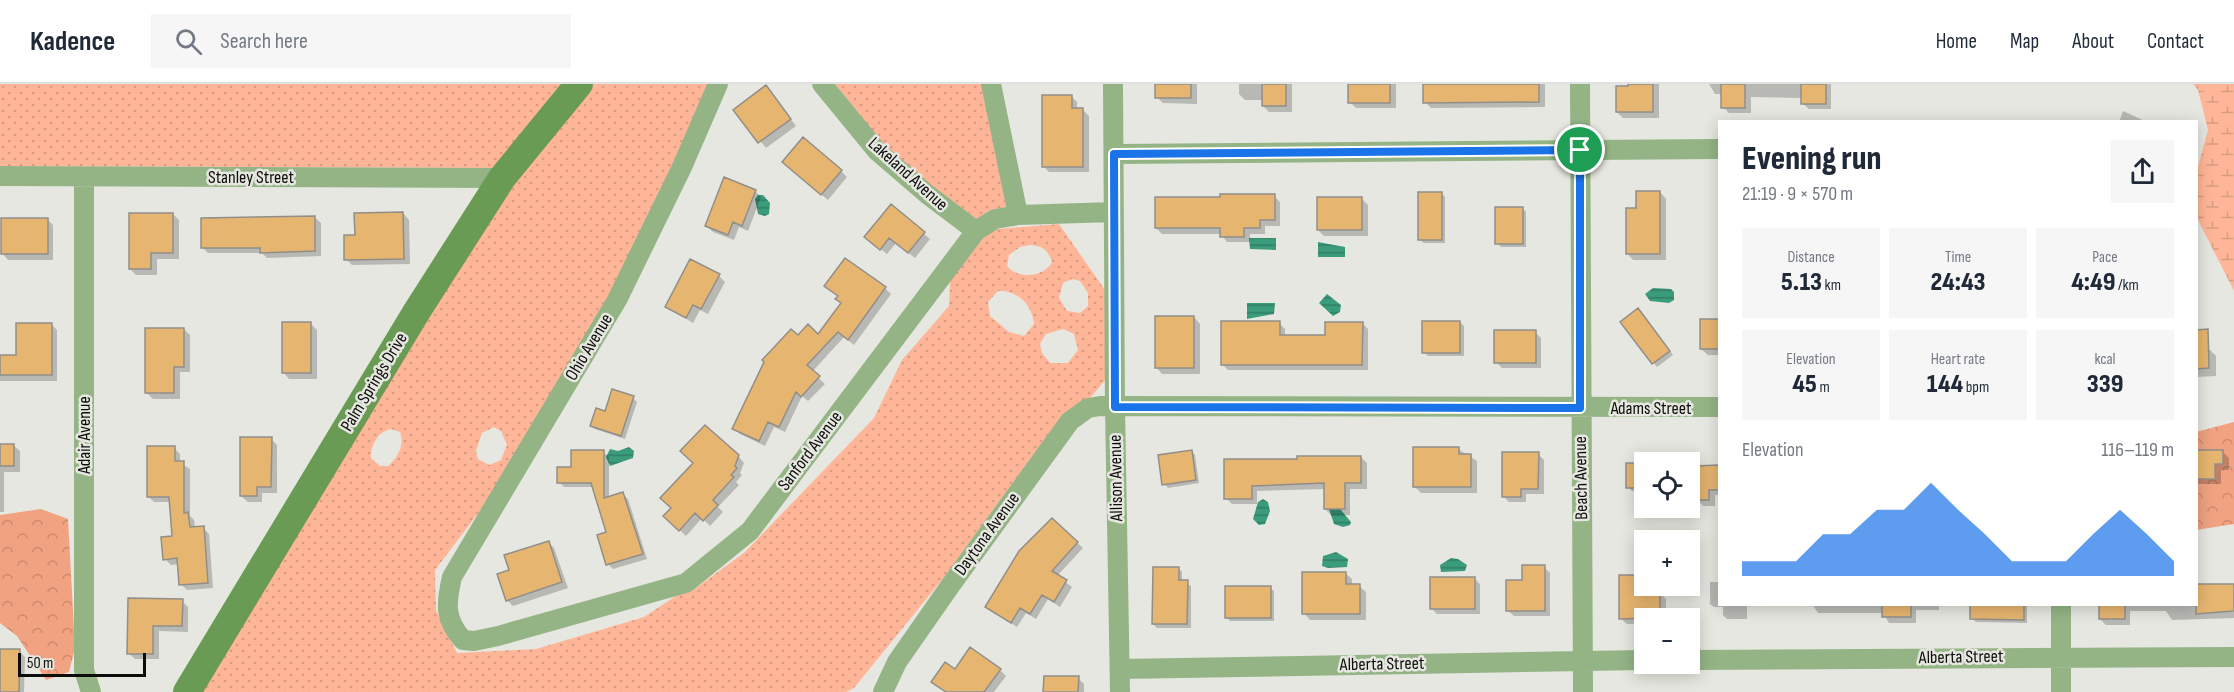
<!DOCTYPE html>
<html lang="en">
<head>
<meta charset="utf-8">
<style>
  :root { --surface:#fff; --page:#f6f6f7; --text:#1f2937; --muted:#747a83; --line:#e0e1e3; --accent:#1a73e8 }
  body { margin:0; font-family:"Sofia Sans Condensed",sans-serif; background:var(--page); color:var(--text); height:100vh; display:flex; flex-direction:column; font-size:22px; white-space:nowrap }
  * { box-sizing:border-box; margin:0 }
  p { font-size:20px; color:var(--muted) }
  .icon { flex:none; width:33px; height:33px; fill:none; stroke:currentColor; stroke-width:2; stroke-linecap:round; stroke-linejoin:round }
  .map { position:relative; flex:1; overflow:hidden }
  .drawer { position:absolute; left:1718px; top:36px; width:480px; height:486px; display:flex; flex-direction:column; background:var(--surface); border-radius:0px; box-shadow:0 3px 15px #0003 }
  .drawer>* { flex:none }
  .buttons { position:absolute; left:1634px; top:368px; display:grid; gap:12px }
  .buttons a { display:grid; place-items:center; width:66px; height:66px; border-radius:0px; background:var(--surface); box-shadow:0 3px 15px #0003; font-size:30px }
  .scale { position:absolute; left:18px; bottom:15px; width:128px; box-sizing:border-box; padding-left:6px; border:3px solid #0c0c0a; border-top:0; font-size:16px; line-height:21px; white-space:nowrap; color:#0c0c0a; -webkit-text-stroke:4px #e7e7e1; paint-order:stroke }
  .pin { position:absolute; display:grid; place-items:center; width:51px; height:51px; color:#fff; margin:-26px; border:3px solid #fff; border-radius:50%; box-shadow:0 2px 6px #0007 }
  .round { display:grid; place-items:center; flex:none; width:63px; height:63px; border-radius:0px; background:var(--page) }
  .summary { display:flex; align-items:center; justify-content:space-between; height:102px; padding:0 24px }
  h1 { font-size:33px; font-weight:800; line-height:45px }
  .metrics { display:grid; grid-template-columns:repeat(3,1fr); gap:9px; height:102px; padding:6px 24px }
  .metrics div { display:grid; align-content:center; border-radius:0px; background:var(--page); text-align:center }
  .metrics b { font-size:26px; font-weight:800 }
  .metrics small { font-size:16px; font-weight:400 }
  .metrics p { font-size:16px }
  .chart { height:168px; padding:12px 24px }
  .chart p { display:flex; justify-content:space-between }
  .chart svg { width:100%; height:108px; margin-top:6px; fill:var(--accent); opacity:.7 }
  header { display:flex; align-items:center; gap:36px; box-sizing:border-box; height:84px; padding:0 30px; background:var(--surface); border-bottom:2px solid var(--line) }
  header strong { font-size:28px }
  nav { display:flex; gap:33px; margin-inline-start:auto; font-size:21px }
  .search { width:420px; height:54px; background:var(--page); display:flex; align-items:center; gap:15px; box-sizing:border-box; padding:0 21px; border-radius:0px; color:var(--muted); font-size:22px }
  .map>svg:first-child { display:block }
  .green { fill:url(#green-dots); fill-rule:evenodd }
  .forest { fill:url(#forest-crowns) }
  .wetland { fill:url(#wetland-marsh) }
  .water { fill:url(#water-rules) }
  .shadow { fill:#0003 }
  .building { fill:#e6b570; stroke:#918e8a; stroke-width:1.5 }
  .lines { fill:none; stroke-linecap:round; stroke-linejoin:round }
  .street { stroke:#94b486; stroke-width:20 }
  .secondary { stroke:#6a9b55; stroke-width:28 }
  .route-casing { stroke:#fff; stroke-width:12 }
  .route { stroke:#1a73e8; stroke-width:8 }
  .labels { text-anchor:middle; dominant-baseline:central; stroke-width:5; stroke-linejoin:round; paint-order:stroke }
  .street-label { font-size:18px; fill:#0c0c0a; stroke:#e7e7e1 }
</style>
</head>
<body>
<header>
<strong>Kadence</strong>
<div class="search"><svg class="icon" aria-label="search" viewBox="0 0 24 24"><circle cx="10" cy="10" r="6"/><path d="M15 15l6 6"/></svg>Search here</div>
<nav><a>Home</a><a>Map</a><a>About</a><a>Contact</a></nav>
</header>
<div class="map">
<svg width="2234" height="608" viewBox="0 0 2234 608">
  <defs>
    <pattern id="green-dots" width="8" height="8" patternUnits="userSpaceOnUse" patternTransform="scale(1.5)"><rect width="8" height="8" fill="#ffb698"/><path d="M2 2h.1M6 6h.1" fill="none" stroke="#d99b82" stroke-width="1.8" stroke-linecap="round"/></pattern>
    <pattern id="forest-crowns" width="20" height="18" patternUnits="userSpaceOnUse" patternTransform="scale(1.5)"><rect width="20" height="18" fill="#f0a281"/><path d="M2 6a3 3 0 1 1 6 0M12 15a3 3 0 1 1 6 0" fill="none" stroke="#cd8a6e"/></pattern>
    <pattern id="wetland-marsh" width="20" height="14" patternUnits="userSpaceOnUse" patternTransform="scale(1.5)"><rect width="20" height="14" fill="#ffb698"/><path d="M1 5h8M5 5V1M11 12h8M15 12V8" fill="none" stroke="#d99b82"/></pattern>
    <pattern id="water-rules" width="6" height="5" patternUnits="userSpaceOnUse" patternTransform="scale(1.5)"><rect width="6" height="5" fill="#3b9c7c"/><path d="M0 2.5h6" fill="none" stroke="#307e64"/></pattern>
  </defs>
  <rect width="100%" height="100%" fill="#e7e7e1"/>
  <path class="green" d="M0 0H567L499 84 0 82Z
    M591 0H708L674 78 610 211 486 419 435 486 436 526 457 569 536 565 644 533 676 512 692 507 745 468 874 334 902 276 949 222 950 197 983 154 998 145 1059 140 1105 206 1106 295 1091 313 1063 330 945 492 854 604 846 608H198L507 104ZM1029 161C1042 161 1048 166 1052 178 1045 193 1018 196 1007 182L1009 171 1020 163ZM1072 195 1080 197 1088 209V222L1080 229 1067 227 1059 214 1063 199ZM998 207C1018 206 1032 221 1034 240L1024 252 1009 248 990 232 988 218ZM1063 245 1074 250 1078 266 1068 279H1050L1042 269 1040 260 1046 250ZM494 343 501 347 507 361 501 376 489 381 478 375 476 367 482 349ZM391 345 400 348C405 360 398 374 388 382H380L371 374C370 361 379 347 391 345Z
    M835 0H983L1007 123 990 126 977 135 932 102 883 60Z"/>
  <path class="forest" d="M2234 338V440L2196 446V348Z
    M41 425 68 435 75 564 69 588 46 596 17 552 0 539V431Z"/>
  <path class="wetland" d="M2193 0H2234V207L2196 132V90L2208 46 2198 6Z"/>
  <path class="water" d="M758 111H763L770 119 769 130 765 132 758 130 755 115Z
    M1249 154H1276V166L1250 165Z
    M1318 158 1345 163V173H1318Z
    M1653 204 1671 205 1674 208V216L1669 219 1650 217 1645 210Z
    M1327 210 1341 221 1340 228 1333 232 1319 219Z
    M1247 219H1275L1274 230 1247 235Z
    M629 363 634 367 633 374 610 382 606 373 610 365 618 367Z
    M1263 415 1268 418 1270 427 1265 440 1259 441 1253 435 1258 418Z
    M1329 425H1340L1351 438 1350 441 1343 443 1334 440Z
    M1336 468 1348 475 1347 483 1328 484 1322 482 1323 472Z
    M1451 474 1458 475 1467 481 1465 487 1441 488 1440 481Z"/>
  <path class="shadow" d="M1157 0H1197V20L1163 19 1157 13Z
    M1239 0H1292V28H1269L1263 22V16H1245L1239 10Z
    M1350 0H1396V24H1356L1350 18Z
    M1425 0H1545V23L1431 24 1425 18Z
    M1630 0H1659V34H1623L1617 28Z
    M1709 0H1831V25H1809L1802 19V14L1751 13V29H1729L1723 23V10H1715Z
    M766 3 796 42 766 64 735 26Z
    M1071 12 1077 18V26H1083L1089 32V88H1049L1043 82Z
    M2123 27 2147 38H2119Z
    M790 84 841 87 847 93 828 116Z
    M755 107 761 113 748 147 739 143 734 156 713 148 707 142Z
    M1660 108 1666 115V176H1633L1627 169Z
    M1441 109 1445 113V159H1424L1420 156Z
    M1274 112 1280 118V142H1265V150H1250V158H1227L1221 150H1162L1156 144Z
    M1361 114 1368 121V152H1324L1318 146Z
    M891 122 930 155 915 174 896 159 887 170 872 158Z
    M1522 124 1526 128V163H1501L1497 159Z
    M403 129 409 136 410 180 352 181 346 175Z
    M173 130 179 136V175H157V191H136L130 185Z
    M314 133 321 139V172L267 174 262 169H208L202 163Z
    M47 135 53 141V176H8L2 169Z
    M719 192 725 198 708 230 700 226 693 239 667 223Z
    M826 202 885 204 891 210 854 261 844 253 812 288 825 300 808 317 802 312 785 348 774 343 765 362 740 350 734 344 798 254 819 252 842 220 839 213Z
    M1642 230 1673 271 1657 283 1622 238Z
    M1194 233 1200 240V290H1162L1156 283Z
    M1719 236V271H1708L1701 265Z
    M1460 238 1464 242V272H1428L1424 268Z
    M310 239 317 246V295H289L283 288Z
    M1279 239 1285 245V253H1327L1362 239 1368 245V286H1228L1222 280Z
    M51 240 57 246V297H0V272H17Z
    M184 245 190 251V288H180V315H153L147 309Z
    M1535 248 1541 254V284H1502L1496 278Z
    M2196 264H2208L2216 272V292L2196 293Z
    M633 314 637 318 625 355 595 345 591 342Z
    M271 355 277 361V409H262V418H248L241 412Z
    M0 361H13L20 367V388H4V428H0Z
    M174 364 180 370V379L190 385V432L194 436 195 444H203L209 450 213 504 187 506 181 500 179 480 171 481 165 475 174 454 171 418H154L148 412Z
    M1458 365 1477 377V409H1421L1414 402Z
    M1191 367 1195 371 1199 399 1168 404 1164 400Z
    M603 368 609 373V415L623 410 628 415 647 475 613 485 608 480V449L594 403H564L559 398Z
    M2196 368H2223L2229 374V386H2221V400H2196Z
    M1538 370 1544 376V410H1526V418H1509L1503 412Z
    M738 372 744 379 740 389 742 391 736 398 739 401 718 423 723 428 710 442 702 434 686 452 665 432Z
    M1361 373 1367 379V405H1350V431H1331L1325 425V405L1257 407V420H1232L1226 414V377Z
    M1644 381V407H1632L1628 403Z
    M1719 383V411H1715V422H1703L1697 415Z
    M1052 436 1083 464 1057 492 1072 503 1060 523 1048 515 1036 535 1026 529 1017 543 987 523Z
    M548 458 554 464 568 504 513 522 507 516 511 487Z
    M1544 483 1550 489V532H1514L1507 526 1523 497Z
    M1178 484 1182 488V498L1191 502V544H1157L1153 540Z
    M1345 489 1352 495V502H1359L1366 508V536H1310L1304 529Z
    M1474 494 1480 500V530H1437L1431 524Z
    M2234 494V534L2172 536 2166 527H2130V541H2106L2100 535V520H2196V501H2234Z
    M1710 498H1719V520H1747V535H1727L1723 531V523H1714L1710 520Z
    M1644 501H1651V509H1660L1666 515V534H1644V540H1627L1620 534Z
    M1270 504 1274 507V537H1230L1226 533Z
    M129 516 182 517 188 523V548L159 547V575H135L129 569Z
    M1812 520H1939V526H1916V539H1889L1883 529H1818Z
    M1972 520H2027V539L1976 538 1972 534Z
    M0 566 19 567 25 573 24 608H0Z
    M1000 586 1006 592 994 608H946L939 604 955 587Z
    M1078 594 1084 600V608H1045Z"/>
  <path class="building" d="M1155 0H1191V14H1155Z
    M1262 0H1286V22H1262Z
    M1348 0H1390V19H1348Z
    M1423 0H1539V18L1423 19Z
    M1628 0H1653V28H1616V2H1628Z
    M1721 0H1745V24H1721Z
    M1801 0H1826V20H1801Z
    M766 1 791 35 758 59 733 26Z
    M1042 11H1072V24H1083V83H1042Z
    M803 53 842 86 821 111 782 78Z
    M724 93 756 106 742 142 733 138 728 151 705 142Z
    M1636 107H1660V170H1626V124H1636Z
    M1418 108H1442V156H1418Z
    M1220 110H1275V136H1260V144H1244V153H1220V144H1155V113H1220Z
    M1317 113H1362V146H1317Z
    M891 120 925 148 908 169 889 154 880 166 864 153Z
    M1495 123H1523V160H1495Z
    M403 128 404 175 344 176V151H355L354 129Z
    M129 129H173V169H151V185H129Z
    M315 132V167L260 169V164H201V134Z
    M1 134H48V170H1Z
    M845 174 886 203 848 256 838 248 807 281 820 292 801 313 796 308 779 343 768 338 759 357 732 345 764 278 762 276 791 245 798 251 808 240 818 250 841 219 835 215 838 212 824 202Z
    M690 175 720 190 701 225 693 221 686 234 665 223Z
    M1638 224 1670 267 1652 280 1620 238Z
    M1155 232H1194V284H1155Z
    M1700 235H1719V265H1700Z
    M1221 237H1280V251H1325V238H1363L1362 281H1221Z
    M1422 237H1460V269H1422Z
    M282 238H311V289H282Z
    M16 239H52V291H0V271H16Z
    M145 244H184V283H174V309H145Z
    M2208 245 2209 284 2196 285V246Z
    M1494 246H1536V279H1494Z
    M612 305 634 312 621 352 590 342 596 324 605 327Z
    M705 341 739 371 735 382 737 384 731 391 734 393 713 416 718 421 703 437 695 429 679 447 663 432 671 424 660 414 693 379 680 367Z
    M240 353H272L271 403H257V412H240Z
    M0 360H14V382H0Z
    M147 362H175V377H184V429L188 428 190 443 204 442 208 499 179 501 177 474 163 476 161 453 172 452 169 413H147Z
    M1413 363H1459V370H1471V403H1413Z
    M571 366H604V414L623 408 643 470 606 481 597 451 606 448 591 399H557V383H571Z
    M1192 366 1196 396 1162 401 1158 371Z
    M2196 366H2223V380H2215V395H2196Z
    M1502 368H1539L1538 405H1521V413H1502Z
    M1297 372H1361V399H1345V425H1324V399L1252 402V415H1224V375H1297Z
    M1626 379H1644V404H1626Z
    M1719 381V406H1709V416H1695V382Z
    M1052 434 1078 458 1052 487 1067 496 1054 518 1042 511 1030 530 1020 524 1011 539 985 523 1019 467Z
    M549 457 562 498 506 517 497 490 509 486 504 471Z
    M1522 481H1545V527H1506V496H1522Z
    M1153 483H1179V496H1188L1187 540H1152Z
    M1302 488H1346V500H1360V530H1302Z
    M1619 491H1644L1646 507H1660V534L1619 535Z
    M1430 493H1475V525H1430Z
    M2196 500H2234V527L2196 530Z
    M1225 502H1271V534H1225Z
    M128 514 183 515 182 542H153V570H127Z
    M1882 520H1911V533H1882Z
    M1970 520H2024V536L1970 535Z
    M2099 520H2125V535H2099Z
    M970 563 1001 585 984 608H946L931 598 945 578 955 585Z
    M0 565H20L19 608H0Z
    M1044 592H1079L1078 608H1043Z"/>
  <g class="lines">
    <path class="street" d="M718 0 682 83 617 216 452 493C446 519 444 535 463 556L474 557 498 552 686 499 750 447 976 147 995 135 1018 131 1114 128
      M822 0 877 67 927 110 976 147
      M991 0 1018 131
      M1113 0 1115 323 1120 608
      M1580 0 1583 608
      M1114 70 1719 65
      M0 92 502 94
      M84 93V586L91 608
      M1689 576 2234 573
      M1121 585 1644 576
      M883 608 897 578 950 502 1070 337 1088 324 1100 322 1719 323
      M2061 608V520"/>
    <path class="secondary" d="M187 608 417 227 502 94 579 0"/>
  </g>
  <g class="lines">
    <defs>
      <path id="route" d="M1580 66V324L1115 323 1114 70Z"/>
    </defs>
    <use href="#route" class="route-casing"/>
    <use href="#route" class="route"/>
  </g>
  <g class="labels">
    <g class="street-label">
      <text transform="translate(908 90) rotate(42)">Lakeland Avenue</text>
      <text x="251" y="93">Stanley Street</text>
      <text transform="translate(589 263) rotate(-59)">Ohio Avenue</text>
      <text transform="translate(374 298) rotate(-59)">Palm Springs Drive</text>
      <text x="1651" y="324">Adams Street</text>
      <text transform="translate(84 351) rotate(-90)">Adair Avenue</text>
      <text transform="translate(810 367) rotate(-53)">Sanford Avenue</text>
      <text transform="translate(1116 394) rotate(-91)">Allison Avenue</text>
      <text transform="translate(1581 394) rotate(-91)">Beach Avenue</text>
      <text transform="translate(987 450) rotate(-54)">Daytona Avenue</text>
      <text transform="translate(1961 573) rotate(-1)">Alberta Street</text>
      <text transform="translate(1382 580) rotate(-1)">Alberta Street</text>
    </g>
  </g>
</svg>
<div class="buttons">
<a><svg class="icon" aria-label="locate" viewBox="0 0 24 24"><circle cx="12" cy="12" r="6"/><path d="M12 2v4M12 18v4M2 12h4M18 12h4"/></svg></a>
<a>+</a>
<a>−</a>
</div>
<div class="scale">50 m</div>
<div class="pin" style="left:1580px;top:66px;background:#1e9e55"><svg class="icon" aria-label="arrive" viewBox="0 0 24 24"><path d="M6 21V4h12l-3 4 3 4H6"/></svg></div>
<section class="drawer">
<div class="summary"><div><h1>Evening run</h1><p>21:19 · 9 × 570 m</p></div><a class="round"><svg class="icon" aria-label="share" viewBox="0 0 24 24"><path d="M12 15V3M7 8l5-5 5 5M5 13v7h14v-7"/></svg></a></div>
<div class="metrics">
<div><p>Distance</p><b>5.13<small> km</small></b></div>
<div><p>Time</p><b>24:43</b></div>
<div><p>Pace</p><b>4:49<small> /km</small></b></div>
</div>
<div class="metrics">
<div><p>Elevation</p><b>45<small> m</small></b></div>
<div><p>Heart rate</p><b>144<small> bpm</small></b></div>
<div><p>kcal</p><b>339</b></div>
</div>
<div class="chart"><p><span>Elevation</span>116–119 m</p>
<svg viewBox="0 0 160 44" preserveAspectRatio="none"><path d="M0 44V38L10 38L20 38L30 27L40 27L50 17L60 17L70 6L80 17L90 27L100 38L110 38L120 38L130 27L140 17L150 27L160 38V44z"/></svg>
</div>
</section>
</div>
</body>
</html>
